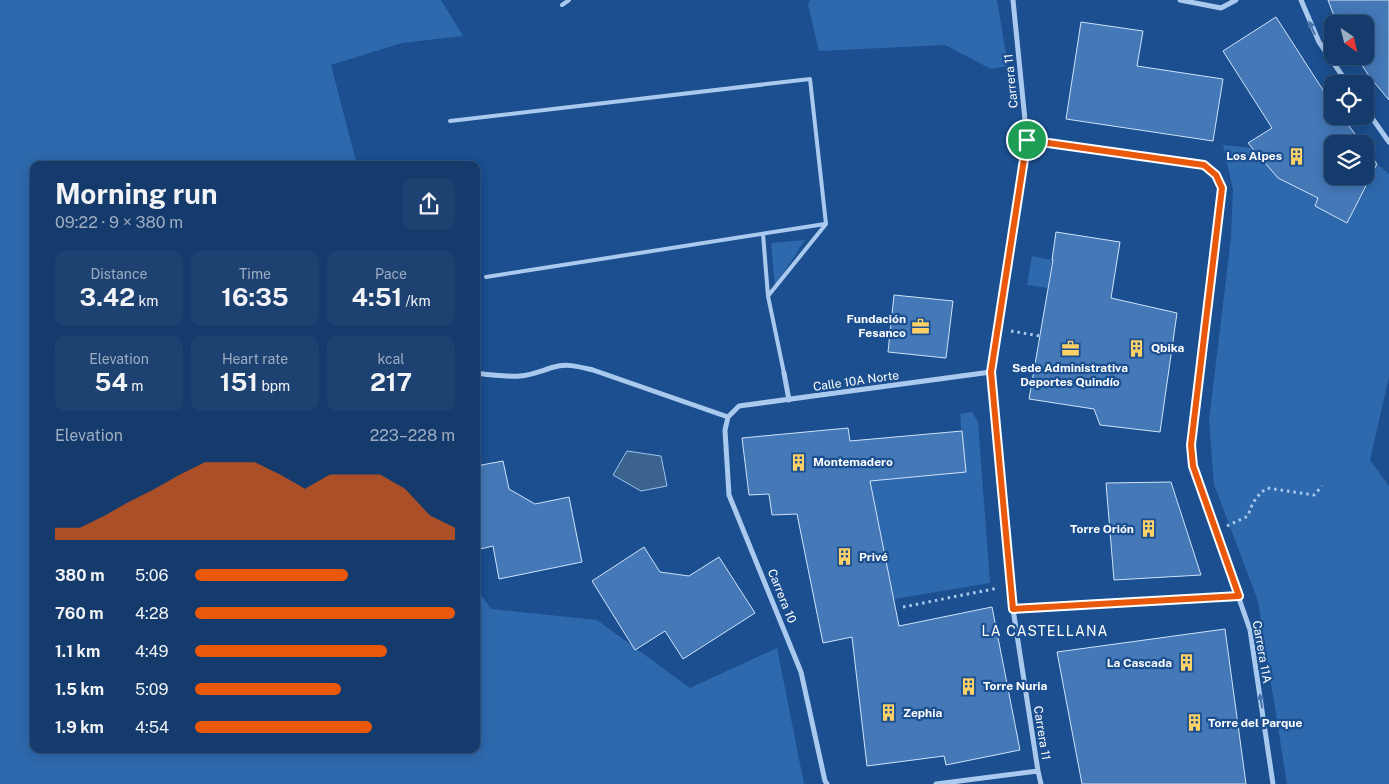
<!DOCTYPE html>
<html lang="en">
<head>
<meta charset="utf-8">
<style>
  :root { --surface:#143b6b; --page:#1d4271; --text:#f1f3f6; --muted:#9dadc1; --line:#33557e; --accent:#ea580c }
  body { margin:0; font-family:"Public Sans",sans-serif; background:var(--page); color:var(--text); height:100vh; display:flex; flex-direction:column; font-size:19px; white-space:nowrap }
  * { box-sizing:border-box; margin:0 }
  p { font-size:16px; color:var(--muted) }
  .icon { flex:none; width:28px; height:28px; fill:none; stroke:currentColor; stroke-width:2; stroke-linecap:round; stroke-linejoin:round }
  .map { position:relative; flex:1; overflow:hidden }
  .details { position:absolute; left:30px; top:161px; width:450px; height:592px; display:flex; flex-direction:column; background:var(--surface); border-radius:10px; box-shadow:0 2px 12px #0003,0 0 0 1px var(--line) }
  .details>* { flex:none }
  .needle { width:32px; rotate:145deg }
  .buttons { position:absolute; left:1324px; top:15px; display:grid; gap:10px }
  .buttons a { display:grid; place-items:center; width:50px; height:50px; border-radius:10px; background:var(--surface); box-shadow:0 2px 12px #0003,0 0 0 1px var(--line); font-size:25px }
  .pin { position:absolute; display:grid; place-items:center; width:42px; height:42px; color:#fff; margin:-21px; border:2px solid #fff; border-radius:50%; box-shadow:0 1px 5px #0007 }
  .round { display:grid; place-items:center; flex:none; width:52px; height:52px; border-radius:10px; background:var(--page) }
  .summary { display:flex; align-items:center; justify-content:space-between; height:85px; padding:0 25px }
  h1 { font-size:28px; font-weight:700; line-height:38px }
  .metrics { display:grid; grid-template-columns:repeat(3,1fr); gap:8px; height:85px; padding:5px 25px }
  .metrics div { display:grid; align-content:center; border-radius:10px; background:var(--page); text-align:center }
  .metrics b { font-size:25px; font-weight:700 }
  .metrics small { font-size:14px; font-weight:400 }
  .metrics p { font-size:14px }
  .chart { height:140px; padding:10px 25px }
  .chart p { display:flex; justify-content:space-between }
  .chart svg { width:100%; height:90px; margin-top:5px; fill:var(--accent); opacity:.7 }
  ul { padding:0 25px; list-style:none; font-size:16px }
  li { display:grid; grid-template-columns:80px 60px 1fr; align-items:center; height:38px }
  li i { height:12px; border-radius:6px; background:var(--accent) }
  .map>svg:first-child { display:block }
  .green { fill:#2e69ad }
  .water { fill:#3c6290; stroke:#9cc4f0 }
  .building { fill:#4478b7; stroke:#cfe3fa }
  .lines { fill:none; stroke-linecap:round; stroke-linejoin:round }
  .path { stroke:#a9c9ee; stroke-width:3; stroke-dasharray:2.5 4; stroke-linecap:butt }
  .service { stroke:#a9c9ee; stroke-width:4 }
  .minor { stroke:#a9c9ee; stroke-width:5 }
  .oneway { fill:#4674ac }
  .route-casing { stroke:#fff; stroke-width:10 }
  .route { stroke:#ea580c; stroke-width:6 }
  .labels { text-anchor:middle; dominant-baseline:central; stroke-width:4.5; stroke-linejoin:round; paint-order:stroke }
  .street-label { font-size:12px; fill:#fff; stroke:#1b4f8f }
  .poi-label { font-size:12px; font-weight:bold; fill:#fff; stroke:#1b4f8f; text-anchor:start }
  .neighbourhood-label { font-size:14px; letter-spacing:1px; fill:#fff; stroke:#1b4f8f }
</style>
</head>
<body>
<div class="map">
<svg width="1389" height="784" viewBox="0 0 1389 784">
  <rect width="100%" height="100%" fill="#1b4f8f"/>
  <path class="green" d="M0 0H441L463 36 402 43 331 65 357 165H34V750H476V588L491 609 597 620 690 688 777 648 804 784H0Z
    M810 0H997L1008 66 991 69 945 45 819 51 808 5Z
    M1223 145 1253 148 1318 198 1315 206 1346 223 1377 164 1389 174V377L1370 460 1389 486V784H1287L1258 601 1214 484 1209 420 1231 238 1233 190Z
    M805 240 775 286 771 243Z
    M1032 256 1052 260 1048 288 1027 285Z
    M972 412 978 422 990 583 894 599 868 472 879 480 965 472 960 414Z"/>
  <path class="water" d="M627 451 661 456 667 486 641 491 613 475Z"/>
  <path class="building" d="M1328 0H1389V100L1369 76 1356 56H1365V24H1337Z
    M1276 17 1332 104V116H1342L1362 144H1332V176H1365V147L1377 164 1347 223 1315 206 1318 198 1278 178 1248 143 1272 128 1223 51Z
    M1081 22 1143 31 1137 66 1223 79 1213 141 1066 119Z
    M1056 232 1120 242 1111 298 1177 313 1160 432 1100 425 1094 409 1029 399 1053 260H1052Z
    M894 295 953 301 946 358 888 352Z
    M848 428 850 441 962 431 966 472 870 481 899 626 992 607 1020 750 946 765 944 756 867 766 852 637 823 643 797 514 772 515 769 494 749 495 742 438Z
    M503 461 509 489 535 504 569 497 582 562 499 579 493 546 476 550V466Z
    M1171 482 1201 575 1114 580 1106 483Z
    M644 547 660 572 689 576 719 557 755 613 683 659 665 631 635 650 592 581Z
    M1225 629 1246 784H1082L1057 652Z"/>
  <g class="lines">
    <path class="path" d="M1011 331 1040 336
      M1227 526 1248 516C1252 503 1256 496 1267 488L1314 495 1322 486
      M903 607 998 588"/>
    <path class="service" d="M562 5 569 0
      M450 121 810 79 826 224 768 296
      M763 234 768 296 784 373
      M486 277 825 224"/>
    <path class="minor" d="M1013 0 1027 140 991 372 1013 609 1038 771 1041 784
      M1180 0 1221 8 1236 0
      M1301 0 1319 42 1348 84
      M1365 108 1389 142
      M1027 140 1204 165 1216 175 1222 188 1191 445 1193 466 1250 630 1273 784
      M476 373C491 375 505 377 520 376 532 375 543 370 554 367 567 363 580 367 593 370L728 417
      M784 373 789 400
      M728 417 725 430 729 495 801 672 825 781 827 784
      M728 417 739 406 991 372
      M1013 609 1239 596
      M936 784 1038 771"/>
  </g>
  <defs><path id="oneway-solid" d="M-6-.8H1V-3.2L6.5 0L1 3.2V.8H-6Z" transform="scale(1.25)"/></defs>
  <g class="oneway">
    <use href="#oneway-solid" transform="translate(1312 28) rotate(-114)"/>
    <use href="#oneway-solid" transform="translate(1261 701) rotate(-99)"/>
  </g>
  <g class="lines">
    <defs>
      <path id="route" d="M1027 140 1204 165 1216 175 1222 188 1191 445 1193 466 1239 596 1013 609 991 372Z"/>
    </defs>
    <use href="#route" class="route-casing"/>
    <use href="#route" class="route"/>
  </g>
  <defs>
    <symbol id="building-bare" viewBox="-9 -9 18 18"><path d="M-4-6H4V6H1V3H-1V6H-4ZM-2.5-4.3h1.7v1.8h-1.7ZM.8-4.3h1.7v1.8H.8ZM-2.5-1h1.7V.8h-1.7ZM.8-1h1.7V.8H.8Z" fill="#ffd166" stroke="#1b4f8f" stroke-width="2.5" paint-order="stroke"/></symbol>
    <symbol id="office-bare" viewBox="-9 -9 18 18"><path d="M-6-3h4V-5.5h4V-3h4V5H-6ZM-1-4.5V-3h2v-1.5ZM-6 0V1H6V0Z" fill="#ffd166" stroke="#1b4f8f" stroke-width="2.5" paint-order="stroke"/></symbol>
  </defs>
  <g fill-rule="evenodd">
    <use href="#building-bare" x="1284" y="144" width="25" height="25"/>
    <use href="#office-bare" x="908" y="314" width="25" height="25"/>
    <use href="#building-bare" x="1124" y="336" width="25" height="25"/>
    <use href="#office-bare" x="1058" y="336" width="25" height="25"/>
    <use href="#building-bare" x="786" y="450" width="25" height="25"/>
    <use href="#building-bare" x="1136" y="516" width="25" height="25"/>
    <use href="#building-bare" x="832" y="544" width="25" height="25"/>
    <use href="#building-bare" x="1174" y="650" width="25" height="25"/>
    <use href="#building-bare" x="956" y="674" width="25" height="25"/>
    <use href="#building-bare" x="876" y="700" width="25" height="25"/>
    <use href="#building-bare" x="1182" y="710" width="25" height="25"/>
  </g>
  <g class="labels">
    <g class="street-label">
      <text transform="translate(1011 81) rotate(-96)">Carrera 11</text>
      <text transform="translate(856 381) rotate(-8)">Calle 10A Norte</text>
      <text transform="translate(782 596) rotate(68)">Carrera 10</text>
      <text transform="translate(1262 652) rotate(80)">Carrera 11A</text>
      <text transform="translate(1042 733) rotate(81)">Carrera 11</text>
    </g>
    <g class="poi-label">
      <text x="1282" y="156" text-anchor="end">Los Alpes</text>
      <text x="906" y="319" text-anchor="end">Fundación<tspan x="906" dy="14">Fesanco</tspan></text>
      <text x="1151" y="348">Qbika</text>
      <text x="1070" y="368" text-anchor="middle">Sede Administrativa<tspan x="1070" dy="14">Deportes Quindío</tspan></text>
      <text x="813" y="462">Montemadero</text>
      <text x="1134" y="529" text-anchor="end">Torre Orión</text>
      <text x="859" y="557">Privé</text>
      <text x="1172" y="663" text-anchor="end">La Cascada</text>
      <text x="983" y="686">Torre Nuria</text>
      <text x="903" y="713">Zephia</text>
      <text x="1208" y="723">Torre del Parque</text>
    </g>
    <g class="neighbourhood-label">
      <text x="1045" y="631">LA CASTELLANA</text>
    </g>
  </g>
</svg>
<div class="buttons">
<a><svg class="needle" viewBox="-14 -14 28 28"><path d="M0-13l5 13h-10z" fill="#e53935"/><path d="M0 13l5-13h-10z" fill="#9dadc1"/></svg></a>
<a><svg class="icon" aria-label="locate" viewBox="0 0 24 24"><circle cx="12" cy="12" r="6"/><path d="M12 2v4M12 18v4M2 12h4M18 12h4"/></svg></a>
<a><svg class="icon" aria-label="layers" viewBox="0 0 24 24"><path d="M12 4l9 5-9 5-9-5zM3 14l9 5 9-5"/></svg></a>
</div>
<div class="pin" style="left:1027px;top:140px;background:#1e9e55"><svg class="icon" aria-label="arrive" viewBox="0 0 24 24"><path d="M6 21V4h12l-3 4 3 4H6"/></svg></div>
<section class="details">
<div class="summary"><div><h1>Morning run</h1><p>09:22 · 9 × 380 m</p></div><a class="round"><svg class="icon" aria-label="share" viewBox="0 0 24 24"><path d="M12 15V3M7 8l5-5 5 5M5 13v7h14v-7"/></svg></a></div>
<div class="metrics">
<div><p>Distance</p><b>3.42<small> km</small></b></div>
<div><p>Time</p><b>16:35</b></div>
<div><p>Pace</p><b>4:51<small> /km</small></b></div>
</div>
<div class="metrics">
<div><p>Elevation</p><b>54<small> m</small></b></div>
<div><p>Heart rate</p><b>151<small> bpm</small></b></div>
<div><p>kcal</p><b>217</b></div>
</div>
<div class="chart"><p><span>Elevation</span>223–228 m</p>
<svg viewBox="0 0 160 44" preserveAspectRatio="none"><path d="M0 44V38L10 38L20 32L30 25L40 19L50 12L60 6L70 6L80 6L90 12L100 19L110 12L120 12L130 12L140 19L150 32L160 38V44z"/></svg>
</div>
<ul>
<li><b>380 m</b>5:06<i style="width:59%"></i></li>
<li><b>760 m</b>4:28<i style="width:100%"></i></li>
<li><b>1.1 km</b>4:49<i style="width:74%"></i></li>
<li><b>1.5 km</b>5:09<i style="width:56%"></i></li>
<li><b>1.9 km</b>4:54<i style="width:68%"></i></li>
</ul>
</section>
</div>
</body>
</html>
